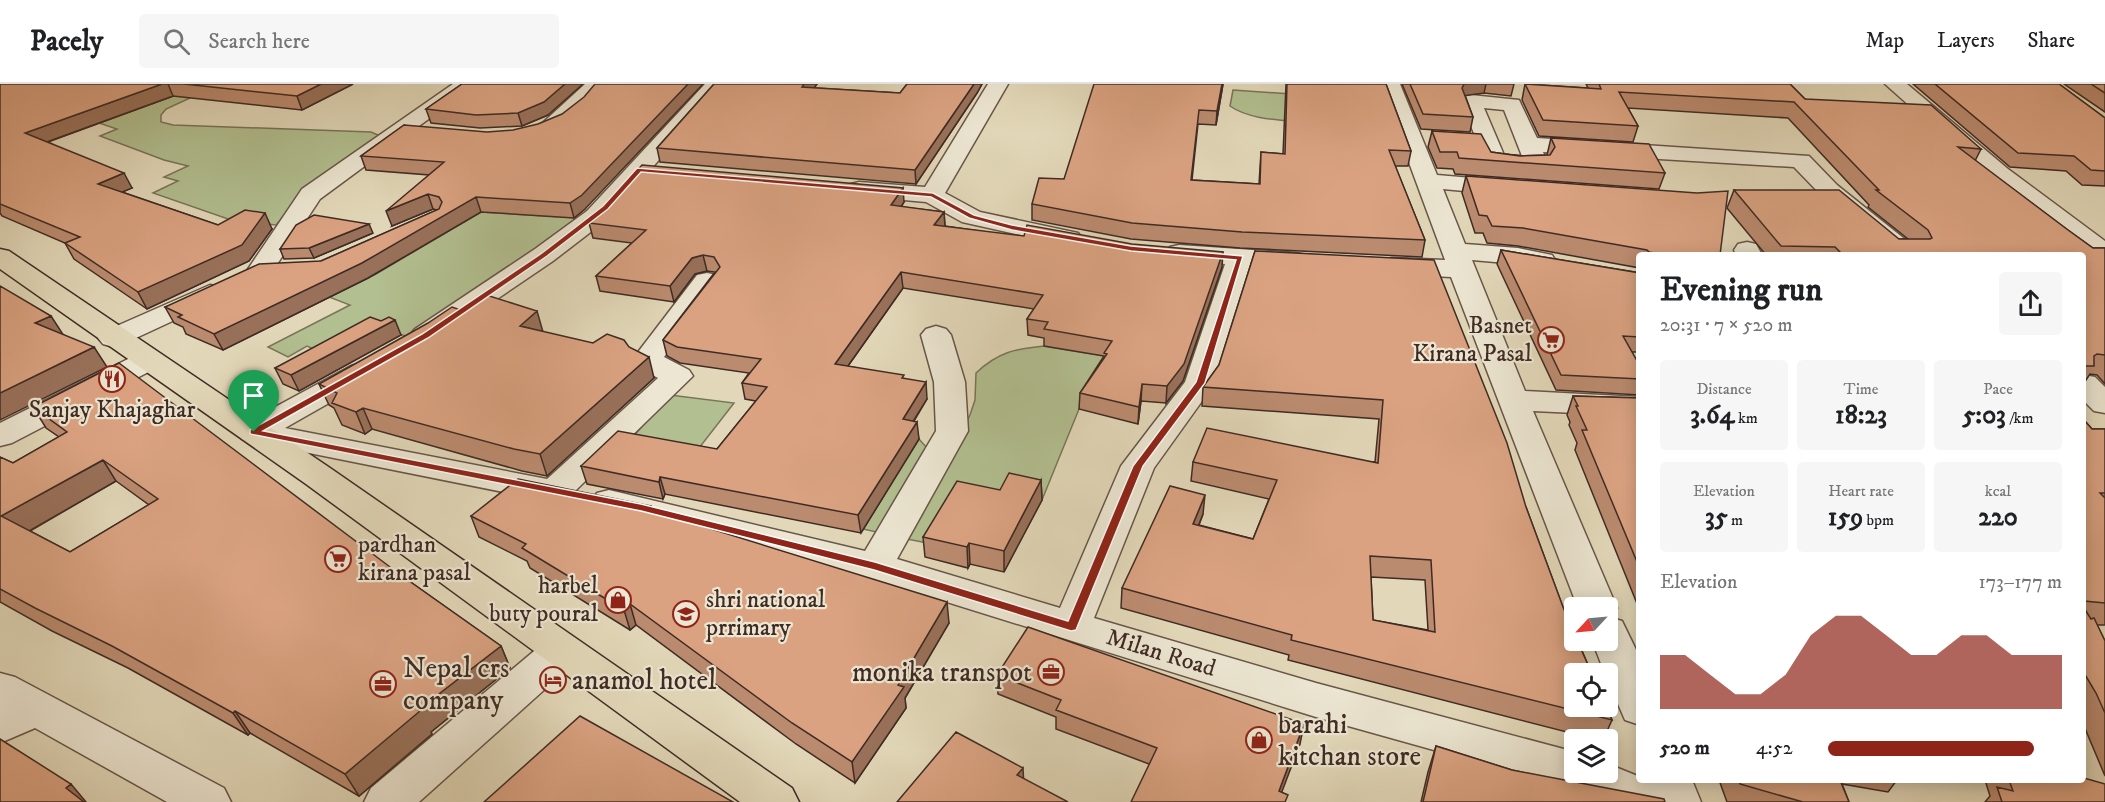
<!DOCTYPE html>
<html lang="en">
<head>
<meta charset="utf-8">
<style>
  :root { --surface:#fff; --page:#f6f6f6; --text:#202124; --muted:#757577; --line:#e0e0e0; --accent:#8f2418 }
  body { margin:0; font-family:"IM FELL DW Pica",serif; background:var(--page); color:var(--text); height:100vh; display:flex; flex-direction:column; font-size:22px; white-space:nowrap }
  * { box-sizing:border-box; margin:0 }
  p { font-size:20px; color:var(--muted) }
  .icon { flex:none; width:33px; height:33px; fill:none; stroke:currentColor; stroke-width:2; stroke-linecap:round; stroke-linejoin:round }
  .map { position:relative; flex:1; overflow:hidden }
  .side { position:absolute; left:1636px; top:168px; width:450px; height:531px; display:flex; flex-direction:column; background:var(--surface); border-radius:6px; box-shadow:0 3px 15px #0003 }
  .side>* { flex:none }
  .needle { width:39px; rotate:244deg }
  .buttons { position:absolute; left:1564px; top:513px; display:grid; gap:12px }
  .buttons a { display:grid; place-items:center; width:54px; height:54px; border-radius:6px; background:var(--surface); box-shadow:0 3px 15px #0003; font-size:30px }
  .pin { position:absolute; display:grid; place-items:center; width:51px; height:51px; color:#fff; margin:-62px -26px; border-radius:50% 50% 50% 0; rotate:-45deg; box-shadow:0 0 6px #0007 }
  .pin .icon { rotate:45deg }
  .round { display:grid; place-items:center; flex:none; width:63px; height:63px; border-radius:6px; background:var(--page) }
  .overview { display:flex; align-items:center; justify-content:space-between; height:102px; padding:0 24px }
  h1 { font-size:33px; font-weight:700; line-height:45px }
  .figures { display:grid; grid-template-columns:repeat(3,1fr); gap:9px; height:102px; padding:6px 24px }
  .figures div { display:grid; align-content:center; border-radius:6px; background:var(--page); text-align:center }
  .figures b { font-size:26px; font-weight:700 }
  .figures small { font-size:16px; font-weight:400 }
  .figures p { font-size:16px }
  .chart { height:168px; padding:12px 24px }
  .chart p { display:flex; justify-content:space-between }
  .chart svg { width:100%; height:108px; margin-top:6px; fill:var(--accent); opacity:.7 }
  ul { padding:0 24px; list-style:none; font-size:20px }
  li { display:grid; grid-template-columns:96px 72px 1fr; align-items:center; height:45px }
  li i { height:15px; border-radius:8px; background:var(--accent) }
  header { display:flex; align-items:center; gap:36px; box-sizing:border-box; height:84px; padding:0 30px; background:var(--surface); border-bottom:2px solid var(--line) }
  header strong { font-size:28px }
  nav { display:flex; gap:33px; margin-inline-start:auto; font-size:21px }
  .search { width:420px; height:54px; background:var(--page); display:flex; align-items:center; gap:15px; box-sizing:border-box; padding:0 21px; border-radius:6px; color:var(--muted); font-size:22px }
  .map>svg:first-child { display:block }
  .green { fill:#b2bf90; stroke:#78755a; stroke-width:1.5 }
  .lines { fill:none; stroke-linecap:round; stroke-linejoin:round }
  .minor-casing { stroke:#685649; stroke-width:3 }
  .major-casing { stroke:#3f2b24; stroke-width:3 }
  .minor { fill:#ece6d2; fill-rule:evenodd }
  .major { fill:#e2d8b9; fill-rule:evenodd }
  .wall { fill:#bb8b6f; stroke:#3f2b24; stroke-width:1.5; fill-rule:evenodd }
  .shaded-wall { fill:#99715a; stroke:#3f2b24; stroke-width:1.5 }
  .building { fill:#daa281; stroke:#3f2b24; stroke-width:1.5; fill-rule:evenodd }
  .route { fill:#8f2418; stroke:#fff; stroke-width:1.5; fill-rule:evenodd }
  .labels { text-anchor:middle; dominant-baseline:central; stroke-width:4.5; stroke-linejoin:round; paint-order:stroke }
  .poi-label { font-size:24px; fill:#3f2b24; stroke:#ece6d2; text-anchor:end }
  .street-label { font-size:24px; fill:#3f2b24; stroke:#ece6d2 }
  .near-poi-label { font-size:28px; fill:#3f2b24; stroke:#ece6d2; text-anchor:start }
</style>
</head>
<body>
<header>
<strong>Pacely</strong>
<div class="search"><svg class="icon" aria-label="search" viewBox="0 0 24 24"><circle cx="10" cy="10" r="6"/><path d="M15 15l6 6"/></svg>Search here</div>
<nav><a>Map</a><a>Layers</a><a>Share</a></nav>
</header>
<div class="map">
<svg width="2105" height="718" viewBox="0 0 2105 718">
  <rect width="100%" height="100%" fill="#e2d8b9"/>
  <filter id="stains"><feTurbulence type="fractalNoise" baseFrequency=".00333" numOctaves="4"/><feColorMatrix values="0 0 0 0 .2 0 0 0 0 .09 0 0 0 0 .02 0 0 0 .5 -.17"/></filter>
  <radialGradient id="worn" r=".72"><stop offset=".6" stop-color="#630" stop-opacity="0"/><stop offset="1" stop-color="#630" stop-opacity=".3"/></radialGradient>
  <path class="green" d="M220 0 166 25 161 31V38L173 41 371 48 378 51V57L304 108 276 141 231 136 153 109 178 97 164 93 188 82 164 76 100 52 117 45 99 39 179 10Z
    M1233 6 1306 11 1312 39C1287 36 1251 37 1230 22Z
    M481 128 580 134 410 254 395 248 331 273 307 262 288 273 268 263 350 221 329 213 376 190Z
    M1044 262 1112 273 1079 325 1042 416 1010 409 932 460 907 455 970 331 975 316 976 289C998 268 1015 265 1044 262Z
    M670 311 734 319 689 377 623 364Z
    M919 355 927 364 881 449 863 445Z"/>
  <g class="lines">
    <defs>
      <path id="minor" d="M453 0H476L320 115 270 191 261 193 252 191 248 185 302 105Z
        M585 0H607C595 17 562 54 540 49L537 44Z
        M705 0H726L605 137 553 177 435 257 425 260 415 257 410 251 415 245 535 165 587 127Z
        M988 0H1008L945 109 980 128 1078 149 1082 154 1078 159 1069 162 962 138 926 118 859 112 851 110 847 105 851 100 859 98 925 103Z
        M1380 0H1400L1437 91 1507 97 1515 99 1519 104 1515 109 1507 111 1443 105 1465 160 1518 164 1552 171 1556 177 1552 183 1543 185 1518 180 1472 176 1525 307 1640 313V332L1533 327 1617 524 1612 534 1622 537 1640 574V641L1625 636 1608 597V590H1605L1592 556H1608V524H1578L1451 193 1392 190 1383 188 1379 182 1383 176 1392 174 1445 176Z
        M1885 0H1907L2008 85 2105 157V178L2096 176 1992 95Z
        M1471 11 1519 16 1537 54 1809 72 1837 101 1917 165 1921 171H1892L1821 111 1794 83 1543 68 1548 80 1545 85 1537 87 1487 82 1461 17 1464 13ZM1484 24 1504 26 1522 72 1504 71Z
        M1747 158 1756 160 1762 171H1736L1734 166 1738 160Z
        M1179 161 1296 169 1305 171 1309 177 1305 183 1296 185 1251 182 1215 299 1154 384 1094 534 1316 599 1575 668V688H1608V680L1640 693V696H1692L1701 718H1602L1573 705 1316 633 870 494 597 425 591 417 597 409 609 406 865 467 936 347 934 298 921 251 926 245 936 242 946 245 951 251 965 298 968 347 897 475 1060 524 1121 382 1185 298 1225 180 1170 175 1166 169 1170 163Z
        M707 189 717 191 721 197 664 273 689 286 693 292 575 407 570 416 558 419 254 358 242 355 238 348 242 341 351 282 362 279 373 282 377 288 373 294 285 344 547 395 658 294 636 282 632 276 697 191Z
        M210 201 220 203 224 209 220 215 123 260 113 263 103 260 98 254 103 248Z
        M149 267 160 270 164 276 160 282 12 359 0 362V339L138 270Z
        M2084 291 2095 293 2105 303V329L2094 327 2084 317Z
        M560 553 574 557 580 568 574 579 419 718H364L371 704 546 557Z
        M0 589 15 593 224 704 231 718H167L35 644 0 659Z"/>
      <path id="major" d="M0 165 9 167 330 384 792 704 799 718H740L306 400 0 185Z"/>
    </defs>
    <use href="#minor" class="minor-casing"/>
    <use href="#major" class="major-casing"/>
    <use href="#minor" class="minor"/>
    <use href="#major" class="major"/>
  </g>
  <path class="wall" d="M0 0H353L302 26 173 12 48 58 132 104 122 108 218 141 272 145 249 177 147 225 74 175 65 159 2 132 0 129Z
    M462 0 548 31 522 42 480 44 431 39 426 25Z
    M714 0H817L814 4 900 9 907 0H982L977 9 916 100 660 78 657 64Z
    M1223 0 1216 41 1198 40 1192 96 1259 100 1261 68 1283 70 1286 0H1386L1411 67 1408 82H1395L1425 156 1422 173 1240 164 1131 155 1032 136V120L1064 95Z
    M1402 0H1514L1511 12 1484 9 1465 11 1473 33 1470 48 1421 45Z
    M1525 0 1588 4 1586 0H1790L1805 15 1981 65 1975 77 2068 146 2093 164H2105V300L2097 291 2090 290 2084 299V171H1766L1727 124 1734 106 1899 155H1908L1868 123 1869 121 1788 34 1628 24 1638 42 1633 58 1539 52 1522 16Z
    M1913 0H2059L2105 34V102L2082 101 2066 87 2010 83Z
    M2064 0H2105V28Z
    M404 41 585 125 574 134 481 128 368 194 223 266 186 250 183 243 174 239 165 223 321 177 437 126 433 125 392 142 429 91 366 86 361 72Z
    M1432 47 1491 68 1520 72 1547 71 1551 54 1665 89 1659 105 1455 90 1453 85 1437 84 1428 63Z
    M1466 92 1720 171H1640V184L1518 162 1487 159 1483 149H1475L1462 109Z
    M904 118 901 123 944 128 945 142 1222 183 1183 297 1166 319 1141 317 1138 340 1079 325 1080 309 1104 272 1044 262V254L1028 251 1027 235 1034 225 903 204 848 282 905 295 927 315 914 337 919 355 861 449 665 410 663 415 587 400 581 382 717 365 756 317 745 315 742 299 749 289 680 279 667 272 663 256 715 188 707 187 695 190 674 218 600 207 596 192 632 159 593 154 589 139 606 124 605 121Z
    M373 149 314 174 284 175 280 165Z
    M1501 166 1640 189V268H1631L1640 282V311L1556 306 1497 180Z
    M1255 167 1526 423 1563 523 1612 636 1603 656H1598L1288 576 1289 571 1121 524 1122 504 1203 430 1199 441 1253 455 1269 415 1191 397 1193 378H1375L1379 335 1202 322 1203 303 1219 281ZM1371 493 1425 496 1428 546 1373 536Z
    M381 237 401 251 299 307 283 300 275 284Z
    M543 248 654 294 547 392 522 387 372 345 365 350 342 341 334 324 329 321 319 300Z
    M1573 312 1640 314V527L1575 366 1577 359 1569 341 1570 338 1567 331Z
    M33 323 402 492 501 562 510 584 431 648 432 650 359 712 250 649 248 651 128 584 52 547 0 518V373L13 379 59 353 46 344ZM116 397 149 421 70 468 30 447Z
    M2084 336 2092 345H2105V541H2097L2105 557V692L2084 642Z
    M1041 396 1042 416 1004 488 970 480 968 484 925 473 923 453 1000 406Z
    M651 422 652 427 949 539 905 614 906 624 855 699 796 660 636 541 630 546 530 484 527 477 479 453 471 432Z
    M997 591 1300 660 1149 680 1056 645V633L998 610Z
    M1436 662 1512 686 1665 718H1421L1428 688Z
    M1719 696H1897L1888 708 1842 700 1849 718H1727Z
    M1985 696H2084L2105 718H1985L1990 712Z"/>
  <path class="shaded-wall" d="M162 0H168L173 12 33 63 25 49Z
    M321 0H353L302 26 297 12Z
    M565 0H583L548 31 522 42 518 29Z
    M688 0H703L585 125 574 134 570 119Z
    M804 0H817L804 16 802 3Z
    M974 0H982L977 9 916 100 915 86Z
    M1222 0H1223L1216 41 1217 27Z
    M1464 0H1486L1484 9 1462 12V4Z
    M124 89 132 104 106 115 98 100Z
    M903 104 904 118 892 136 891 121Z
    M428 110 433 125 392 142 386 127Z
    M476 113 481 128 368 194 223 266 214 250Z
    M944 128 945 143 934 141Z
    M265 129 272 145 249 177 147 225 138 208Z
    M369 140 373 149 314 174 309 164Z
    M1223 168 1222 183 1183 297 1166 319 1167 302Z
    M703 171 707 187 695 190 674 218 670 202 692 174Z
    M901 188 903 204 838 296 835 280Z
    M537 227 543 248 520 242Z
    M51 232 64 252 35 239Z
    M395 236 401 251 299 307 291 291Z
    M94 263 107 283 0 336V309Z
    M649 273 654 294 547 392 540 370Z
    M926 298 927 315 904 352 903 335Z
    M1142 300 1141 317 1138 340 1139 323Z
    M363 324 372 345 365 350 356 328Z
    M917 338 919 355 861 449 858 431Z
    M103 376 116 397 17 454 1 432Z
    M660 393 665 410 663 415 659 398Z
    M1041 396 1042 416 1004 488V467Z
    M1205 411 1203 430 1191 460 1193 440Z
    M969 459 970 480 968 484 967 463Z
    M947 518 949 539 905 614 906 624 855 699 852 678Z
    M630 520 636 541 630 546 624 526Z
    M501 562 510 584 431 648 432 650 359 712 345 690 418 626Z
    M235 627 250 649 248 651 233 629Z
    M1304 640 1300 660 1278 718 1279 707Z
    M1023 684 1024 703 1017 691Z
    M71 700 86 718H78L66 704Z"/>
  <path class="building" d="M0 0H162L25 49 124 89 98 100 218 141 245 126 265 129 242 161 138 208 65 159 80 153 0 120Z
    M184 0H321L297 12Z
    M462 0H565L544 18 518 29 476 31 426 25Z
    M595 0H688L582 111 570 119 476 113 362 179 214 250 178 233 182 231 165 223 259 180 321 177 439 125 442 118 439 113 428 110 386 127 444 78 361 72 404 41 487 48 513 46 538 40 562 30 584 13Z
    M714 0H804L802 3 900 9 907 0H974L915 86 657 64Z
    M1094 0H1222L1217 27 1199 26 1191 96 1260 100 1261 68 1285 70 1287 0H1386L1411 67 1389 66 1425 156 1242 148 1132 139 1032 120 1039 94 1064 95Z
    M1410 0H1464L1462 4 1473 33 1423 30Z
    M1525 0 1601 5 1599 0H1790L1805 15 1931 21 1981 65 1958 63 2068 146 2093 164H2105V271L2097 270 2094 272V282H2084V171H1843L1835 163 1781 162 1734 106H1839L1899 155H1930L1932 154 1928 146 1876 106H1879L1794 18 1619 8 1638 42 1543 36Z
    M1935 0H2059L2105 34V87L2091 86 2074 72 2018 69Z
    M2091 0H2105V9Z
    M1432 47 1481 50 1491 68 1520 72 1550 71 1555 63 1551 54 1649 60 1665 89 1459 74 1457 68H1440Z
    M642 81 903 104 891 121 944 128 934 141 1024 152 1027 141 1132 160 1223 168 1184 280 1167 302 1142 300 1139 323 1080 309 1107 270 1104 269 1112 257 1044 245 1048 238 1027 235 1043 211 901 188 835 280 904 291 902 294 926 298 903 335 917 338 858 431 660 393 659 398 581 382 618 347 717 365 767 303 742 299 761 275 677 263 663 256 720 183 714 173 703 171 692 174 670 202 596 192 646 146 589 139 610 121H605Z
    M1466 92 1697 109 1728 107 1720 171H1664L1649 168 1647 166 1523 144 1492 142 1487 132 1479 131Z
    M314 131 369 140 309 164 280 165 296 141Z
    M1501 166 1640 189V253L1623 252 1640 282V295L1561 291Z
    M1255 167 1434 176 1507 359 1526 423 1563 523 1575 551V556H1577L1592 590H1575V622H1606L1612 636 1291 556 1292 551 1122 504 1170 402 1205 411 1193 440 1253 455 1277 396 1193 378 1207 344 1378 379 1383 316 1203 303 1219 281ZM1370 472 1431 476 1435 548 1373 536Z
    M0 202 51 232 35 239 94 263 0 309Z
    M483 210 537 227 520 242 593 259 607 250 624 256 629 263 649 273 540 370 514 365 363 324 356 328 332 319 337 309 319 300 428 239 452 223 463 227Z
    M370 233 381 237 389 233 395 236 291 291 275 284Z
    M119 279 402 492 501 562 418 626 420 627 345 690 235 627 233 629 112 562 35 524 0 505V373L13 379 67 348 33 323ZM103 376 158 415 70 468 1 432Z
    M1573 312 1640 314V485L1582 346H1587L1576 322H1578Z
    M2084 336 2092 345H2105V409H2100L2105 414V519L2084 517Z
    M1009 389 1041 396 1004 467 969 459 967 463 923 453 957 397 1000 406Z
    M518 395 651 422 650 426 947 518 898 601 904 603 852 678 792 639 630 520 624 526 522 464 526 460 471 432Z
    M2084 524 2091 535 2094 534 2105 557V629L2096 609 2084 589Z
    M1028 543 1304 640 1279 707 1288 711 1285 718H1131L1157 664 1056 626 1061 616 997 591Z
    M580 632 733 718H484Z
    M956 648 1023 684 1017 691 1068 718H897Z
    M0 655 71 700 66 704 84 718H0Z
    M1436 662 1512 686 1664 715 1665 718H1423Z
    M2084 694 2105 700V718H2002L1997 703 2013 707 2009 696H2084Z
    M1739 696H1840L1849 718H1803L1740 700Z"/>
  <path class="route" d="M637 84 933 109 974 131 1012 141 1131 162 1243 172 1205 299 1143 382 1076 546 1071 547 874 486 641 427 250 350V346L422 250 542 169 603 122ZM641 88 931 113 969 134 1012 146 1131 167 1236 176 1196 298 1133 382 1068 537 875 478 641 420 263 347 428 254 547 172 608 125Z"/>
  <defs>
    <symbol id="supermarket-ring" viewBox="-11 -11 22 22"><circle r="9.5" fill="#ece6d2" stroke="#8f2418" stroke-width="1.5"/><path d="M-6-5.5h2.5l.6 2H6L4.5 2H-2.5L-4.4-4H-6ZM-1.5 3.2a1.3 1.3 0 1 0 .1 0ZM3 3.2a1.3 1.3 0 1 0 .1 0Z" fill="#8f2418"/></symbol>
    <symbol id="restaurant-ring" viewBox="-11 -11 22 22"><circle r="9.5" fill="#ece6d2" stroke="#8f2418" stroke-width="1.5"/><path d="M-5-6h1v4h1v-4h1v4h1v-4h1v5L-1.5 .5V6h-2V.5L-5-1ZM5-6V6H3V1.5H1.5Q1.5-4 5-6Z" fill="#8f2418"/></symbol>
    <symbol id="shop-ring" viewBox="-11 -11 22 22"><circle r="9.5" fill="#ece6d2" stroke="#8f2418" stroke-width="1.5"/><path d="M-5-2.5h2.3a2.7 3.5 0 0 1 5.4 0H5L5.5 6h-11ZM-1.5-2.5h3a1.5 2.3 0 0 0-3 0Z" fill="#8f2418"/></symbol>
    <symbol id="school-ring" viewBox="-11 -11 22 22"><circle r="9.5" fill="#ece6d2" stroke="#8f2418" stroke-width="1.5"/><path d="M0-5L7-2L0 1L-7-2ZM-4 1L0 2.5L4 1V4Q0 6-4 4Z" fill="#8f2418"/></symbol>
    <symbol id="office-ring" viewBox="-11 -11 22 22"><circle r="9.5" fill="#ece6d2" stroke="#8f2418" stroke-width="1.5"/><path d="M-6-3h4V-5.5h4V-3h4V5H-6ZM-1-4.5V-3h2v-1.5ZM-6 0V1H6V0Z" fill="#8f2418"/></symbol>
    <symbol id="hotel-ring" viewBox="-11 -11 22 22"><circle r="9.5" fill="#ece6d2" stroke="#8f2418" stroke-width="1.5"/><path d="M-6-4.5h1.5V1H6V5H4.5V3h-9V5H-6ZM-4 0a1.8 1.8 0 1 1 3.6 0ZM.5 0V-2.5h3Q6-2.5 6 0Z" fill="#8f2418"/></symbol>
  </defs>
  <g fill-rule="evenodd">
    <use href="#supermarket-ring" x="1536" y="241" width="30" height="30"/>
    <use href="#restaurant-ring" x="97" y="280" width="30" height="30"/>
    <use href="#supermarket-ring" x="323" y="460" width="30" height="30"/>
    <use href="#shop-ring" x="603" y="501" width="30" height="30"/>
    <use href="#school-ring" x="671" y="515" width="30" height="30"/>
    <use href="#office-ring" x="1036" y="573" width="30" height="30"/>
    <use href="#hotel-ring" x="538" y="581" width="30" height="30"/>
    <use href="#office-ring" x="368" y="585" width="30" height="30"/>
    <use href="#shop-ring" x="1244" y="641" width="30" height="30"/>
  </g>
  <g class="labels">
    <g class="poi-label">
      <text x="1532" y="242">Basnet<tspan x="1532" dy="28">Kirana Pasal</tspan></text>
      <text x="112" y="326" text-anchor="middle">Sanjay Khajaghar</text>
      <text x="358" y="461" text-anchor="start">pardhan<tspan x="358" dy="28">kirana pasal</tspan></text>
      <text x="598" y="502">harbel<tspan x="598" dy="28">buty poural</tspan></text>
      <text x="706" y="516" text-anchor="start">shri national<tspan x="706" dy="28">prrimary</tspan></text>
    </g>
    <g class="street-label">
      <text transform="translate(1161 569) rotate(17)">Milan Road</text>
    </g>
    <g class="near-poi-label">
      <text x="403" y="584">Nepal crs<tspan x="403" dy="32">company</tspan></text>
      <text x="1032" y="588" text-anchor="end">monika transpot</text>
      <text x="572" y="596">anamol hotel</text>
      <text x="1278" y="640">barahi<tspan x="1278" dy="32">kitchan store</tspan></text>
    </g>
  </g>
  <rect width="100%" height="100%" filter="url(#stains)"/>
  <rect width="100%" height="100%" fill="url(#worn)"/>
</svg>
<div class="buttons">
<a><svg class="needle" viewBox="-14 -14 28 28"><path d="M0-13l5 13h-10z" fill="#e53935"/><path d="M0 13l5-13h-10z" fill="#757577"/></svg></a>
<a><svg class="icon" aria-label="locate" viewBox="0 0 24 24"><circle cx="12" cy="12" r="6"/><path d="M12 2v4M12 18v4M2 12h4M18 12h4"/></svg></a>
<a><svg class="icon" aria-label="layers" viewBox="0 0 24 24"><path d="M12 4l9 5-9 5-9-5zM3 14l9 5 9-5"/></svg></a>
</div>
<div class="pin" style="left:254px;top:348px;background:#1e9e55"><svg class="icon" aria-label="arrive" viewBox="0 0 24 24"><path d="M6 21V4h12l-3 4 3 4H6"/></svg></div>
<section class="side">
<div class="overview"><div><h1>Evening run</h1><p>20:31 · 7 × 520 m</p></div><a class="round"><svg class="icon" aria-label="share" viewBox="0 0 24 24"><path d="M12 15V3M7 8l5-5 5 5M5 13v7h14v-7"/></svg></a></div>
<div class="figures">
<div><p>Distance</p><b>3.64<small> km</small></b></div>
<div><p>Time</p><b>18:23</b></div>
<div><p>Pace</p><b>5:03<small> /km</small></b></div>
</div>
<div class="figures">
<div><p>Elevation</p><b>35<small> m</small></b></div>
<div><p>Heart rate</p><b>159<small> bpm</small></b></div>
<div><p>kcal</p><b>220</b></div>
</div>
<div class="chart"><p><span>Elevation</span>173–177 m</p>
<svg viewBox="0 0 160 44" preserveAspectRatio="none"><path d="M0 44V22L10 22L20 30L30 38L40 38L50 30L60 14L70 6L80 6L90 14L100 22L110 22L120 14L130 14L140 22L150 22L160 22V44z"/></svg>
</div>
<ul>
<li><b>520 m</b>4:52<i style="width:88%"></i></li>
</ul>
</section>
</div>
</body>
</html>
